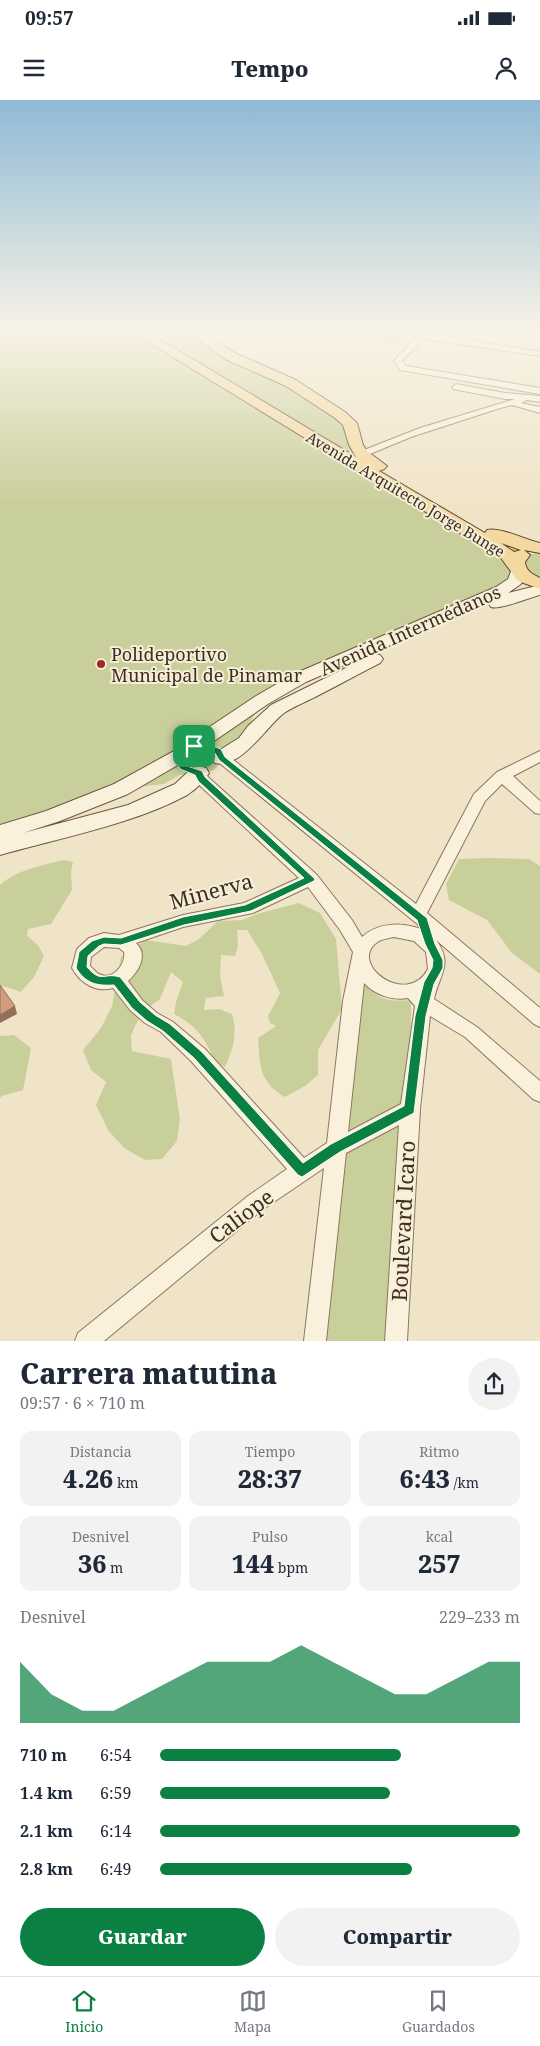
<!DOCTYPE html>
<html lang="es">
<head>
<meta charset="utf-8">
<style>
  :root { --surface:#fff; --page:#f2f2f3; --text:#1f2937; --muted:#747a83; --line:#e0e1e3; --accent:#0b8043 }
  body { margin:0; font-family:"Noto Serif",serif; background:var(--page); color:var(--text); height:100vh; display:flex; flex-direction:column; font-size:19px; white-space:nowrap }
  * { box-sizing:border-box; margin:0 }
  p { font-size:16px; color:var(--muted) }
  .icon { flex:none; width:28px; height:28px; fill:none; stroke:currentColor; stroke-width:2; stroke-linecap:round; stroke-linejoin:round }
  .map { position:relative; height:1241px; overflow:hidden }
  .panel { display:flex; flex-direction:column; background:var(--surface); flex:1 }
  .panel>* { flex:none }
  .pin { position:absolute; display:grid; place-items:center; width:42px; height:42px; color:#fff; margin:-21px; border-radius:10px; box-shadow:0 2px 8px #0006 }
  .round { display:grid; place-items:center; flex:none; width:52px; height:52px; border-radius:26px; background:var(--page) }
  .head { display:flex; align-items:center; justify-content:space-between; height:85px; padding:0 20px }
  h1 { font-size:28px; font-weight:800; line-height:38px }
  .metrics { display:grid; grid-template-columns:repeat(3,1fr); gap:8px; height:85px; padding:5px 20px }
  .metrics div { display:grid; align-content:center; border-radius:12px; background:var(--page); text-align:center }
  .metrics b { font-size:25px; font-weight:800 }
  .metrics small { font-size:14px; font-weight:400 }
  .metrics p { font-size:14px }
  .chart { height:140px; padding:10px 20px }
  .chart p { display:flex; justify-content:space-between }
  .chart svg { width:100%; height:90px; margin-top:5px; fill:var(--accent); opacity:.7 }
  .cta { display:flex; gap:10px; margin-top:auto; padding:10px 20px }
  .cta a { flex:1; height:58px; border-radius:30px; background:var(--accent); color:#fff; font-size:20px; font-weight:800; line-height:58px; text-align:center }
  .cta a+a { background:var(--page); color:var(--text) }
  ul { padding:0 20px; list-style:none; font-size:16px }
  li { display:grid; grid-template-columns:80px 60px 1fr; align-items:center; height:38px }
  li i { height:12px; border-radius:6px; background:var(--accent) }
  .status { display:flex; justify-content:space-between; align-items:center; height:35px; padding:0 25px; background:var(--surface); direction:ltr }
  .status svg { height:14px; fill:currentColor }
  header { display:flex; justify-content:space-between; align-items:center; height:65px; padding:0 20px; background:var(--surface); font-size:22px; font-weight:800 }
  .tab-bar { display:flex; justify-content:space-around; align-items:center; height:70px; border-top:1px solid var(--line); background:var(--surface); font-size:14px; color:var(--muted) }
  .tab-bar a { display:grid; justify-items:center; gap:2px }
  .tab-bar .current { color:var(--accent) }
  .map>svg:first-child { display:block }
  .green { fill:#c9cf9b }
  .lines { fill:none; stroke-linecap:round; stroke-linejoin:round }
  .street-casing { stroke:#8d765c; stroke-width:2 }
  .secondary-casing { stroke:#6f573f; stroke-width:2 }
  .primary-casing { stroke:#5b4430; stroke-width:2 }
  .street { fill:#faf1dc; fill-rule:evenodd }
  .secondary { fill:#faf1dc; fill-rule:evenodd }
  .primary { fill:#f3d9a0; fill-rule:evenodd }
  .shaded-wall { fill:#916f58 }
  .building { fill:#cf9f7d; stroke:#916f58 }
  .route { fill:#0b8043; stroke:#fff; fill-rule:evenodd }
  .poi-dot { fill:#9e2a2b; stroke:#f7eed8; stroke-width:2 }
  .labels { text-anchor:middle; dominant-baseline:central; stroke-width:4; stroke-linejoin:round; paint-order:stroke }
  .far-street-label { font-size:15px; fill:#3d2e20; stroke:#f7eed8 }
  .street-label { font-size:18px; fill:#3d2e20; stroke:#f7eed8 }
  .poi-label { font-size:18px; fill:#3d2e20; stroke:#f7eed8; text-anchor:start }
  .near-street-label { font-size:21px; fill:#3d2e20; stroke:#f7eed8 }
</style>
</head>
<body>
<div class="status"><b>09:57</b><svg viewBox="0 0 49 12"><path d="M0 12V9h3v3zM5 12V6h3v6zM10 12V3h3v9zM15 12V0h3v12zM26 1h20v11H26zM47 4h2v5h-2z"/></svg></div>
<header><svg class="icon" aria-label="menu" viewBox="0 0 24 24"><path d="M4 6h16M4 12h16M4 18h16"/></svg>Tempo<svg class="icon" aria-label="person" viewBox="0 0 24 24"><circle cx="12" cy="8" r="4"/><path d="M4 21q1-7 8-7t8 7"/></svg></header>
<div class="map">
<svg width="540" height="1241" viewBox="0 0 540 1241">
  <rect width="100%" height="100%" fill="#f0e4c8"/>
  <path class="green" d="M0 232H137L507 454 515 481 262 600 242 638 214 670 207 672 180 675 164 684 121 689 0 733Z
    M186 232 275 278 342 322 376 367 494 439 529 448 520 451 514 456 152 237Z
    M347 232H412L399 246Z
    M540 452V480L527 474 523 459 528 455Z
    M488 758 529 759 540 766V874L512 853 487 820 449 800 446 784 459 759Z
    M64 760 73 762 71 772 72 790 51 824 28 829 27 836 37 844 44 856 34 877 21 892 0 885V785C17 770 42 765 64 760Z
    M299 803 320 813 336 839 342 909 318 950V975L305 986 285 997C259 982 260 966 258 938L276 926 270 923 268 916 280 893 262 854 247 830H237L238 846 235 856 221 855 220 876 224 896 206 898 204 910 219 909 232 914C238 934 233 949 225 967L215 962C206 939 196 925 174 914L176 902 183 882 171 872 160 899 145 910 135 926 131 936 132 951 171 959 180 1019 177 1041 162 1059 145 1060 124 1048 108 1030 96 1005 106 982 91 970 83 950 101 928 112 906 121 857 146 840 186 846 199 839 218 821 242 820 260 813Z
    M362 880C377 900 388 902 411 900L410 1009 396 1241H313Z
    M14 935 31 948 23 990 2 996 0 998V936Z"/>
  <g class="lines">
    <defs>
      <path id="street" d="M421 232 540 252V256L424 239 402 261 406 266 540 288V294L400 270 394 261Z
        M456 284 505 293 540 296V302L527 300 521 303 540 307V313L512 305 497 309 411 337 365 356H359V352L420 328 515 299H505L453 289 452 287Z
        M540 651V662L513 676 540 701V714L535 713 502 684 485 701 427 813 540 908V927L534 924 436 840C454 864 439 875 434 899L477 927 540 981V1002L533 999 465 937 430 916 420 1009 407 1241H385L399 1025 346 1053 326 1241H304L324 1068 262 1110 104 1241H75L78 1233 248 1096 287 1069 191 961 161 932 145 923 130 910 113 888C96 893 80 883 72 868L77 849 89 838 104 833 119 835 183 815 244 803 299 778 196 682 192 673 194 670H204L208 677 317 775 352 820 362 837C379 821 406 822 426 831L217 661 215 658 217 655H227L416 804 474 694 497 672ZM308 787 340 830 353 852 343 901 327 1043 304 1058 205 949 173 922 157 913 142 900 128 881C138 872 149 855 136 843L183 827 253 813ZM394 837 414 841 426 852 428 869C407 909 345 862 379 841 383 839 389 838 394 837ZM104 847 119 848 124 852C126 864 113 881 99 874 96 873 93 868 90 866L91 857ZM364 883C375 895 393 901 408 898L415 906 401 1004 348 1032Z"/>
      <path id="secondary" d="M518 467 524 469 526 472 521 484 508 493 540 485V495C528 498 500 510 491 507L489 504 491 501 306 582 268 604 201 650 194 652 188 651 191 655 188 659 128 694 60 721 23 733 128 705 175 684 192 668 199 666 206 668 209 673C204 681 195 690 187 695 134 724 59 738 0 755V725L46 711 114 684 174 651 181 649 187 650 184 646 187 642 256 596 294 574 496 487 508 479 512 469Z
        M374 554 380 555 383 559 380 563C358 574 337 586 315 597 305 602 293 607 284 613 266 627 241 669 215 663L212 658 215 653 239 638 248 626 271 605Z"/>
      <path id="primary" d="M132 232H185L183 235 159 239 356 357 349 345 343 325 335 318 286 286 225 259 188 232H202L235 253 296 280 345 312 357 323 363 345 367 351 387 366 384 369 379 371 485 433 487 430C501 427 525 440 540 443V453L524 450 530 455 525 462C526 471 532 474 540 478V489L518 481 501 458ZM501 443 521 450 514 452Z"/>
    </defs>
    <use href="#street" class="street-casing"/>
    <use href="#secondary" class="secondary-casing"/>
    <use href="#primary" class="primary-casing"/>
    <use href="#street" class="street"/>
    <use href="#secondary" class="secondary"/>
    <use href="#primary" class="primary"/>
  </g>
  <path class="shaded-wall" d="M15 906 17 914 0 923V915Z"/>
  <path class="building" d="M0 885 15 906 0 915Z"/>
  <linearGradient id="sky" x2="0" y2="1"><stop stop-color="#8fbad6"/><stop offset="0.57" stop-color="#f8f3e6"/><stop offset="1" stop-color="#f8f3e6" stop-opacity="0"/></linearGradient>
  <rect width="540" height="406" fill="url(#sky)"/>
  <path class="route" d="M205 643 221 649 225 657 427 818 435 844 443 860V868L434 884 426 916 414 1013 340 1052 302 1077 298 1075 194 958 163 931 147 921 132 908 114 885C97 886 86 884 76 868L79 852 92 841 104 837 121 838 183 817 245 805 304 778 198 681 195 675 180 669 175 659C180 646 193 644 205 643ZM196 649H205L215 653 219 660 417 820 425 844 433 860 432 868 424 882 415 916 404 1006 331 1044 303 1063 202 952 170 924 155 915 140 902 120 877C103 872 102 884 87 867L88 856 99 846 104 844 121 845 184 825 251 811 314 781 315 779 205 677 202 671 187 666 185 656Z"/>
  <circle class="poi-dot" cx="101" cy="564" r="5"/>
  <g class="labels">
    <g class="far-street-label">
      <text transform="translate(406 394) rotate(31)">Avenida Arquitecto Jorge Bunge</text>
    </g>
    <g class="street-label">
      <text transform="translate(410 530) rotate(-24)">Avenida Intermédanos</text>
    </g>
    <g class="poi-label">
      <text x="111" y="554">Polideportivo<tspan x="111" dy="21">Municipal de Pinamar</tspan></text>
    </g>
    <g class="near-street-label">
      <text transform="translate(211 791) rotate(-15)">Minerva</text>
      <text transform="translate(241 1116) rotate(-37)">Caliope</text>
      <text transform="translate(403 1121) rotate(-87)">Boulevard Icaro</text>
    </g>
  </g>
</svg>
<div class="pin" style="left:194px;top:646px;background:#1e9e55"><svg class="icon" aria-label="arrive" viewBox="0 0 24 24"><path d="M6 21V4h12l-3 4 3 4H6"/></svg></div>
</div>
<section class="panel">
<div class="head"><div><h1>Carrera matutina</h1><p>09:57 · 6 × 710 m</p></div><a class="round"><svg class="icon" aria-label="share" viewBox="0 0 24 24"><path d="M12 15V3M7 8l5-5 5 5M5 13v7h14v-7"/></svg></a></div>
<div class="metrics">
<div><p>Distancia</p><b>4.26<small> km</small></b></div>
<div><p>Tiempo</p><b>28:37</b></div>
<div><p>Ritmo</p><b>6:43<small> /km</small></b></div>
</div>
<div class="metrics">
<div><p>Desnivel</p><b>36<small> m</small></b></div>
<div><p>Pulso</p><b>144<small> bpm</small></b></div>
<div><p>kcal</p><b>257</b></div>
</div>
<div class="chart"><p><span>Desnivel</span>229–233 m</p>
<svg viewBox="0 0 160 44" preserveAspectRatio="none"><path d="M0 44V14L10 30L20 38L30 38L40 30L50 22L60 14L70 14L80 14L90 6L100 14L110 22L120 30L130 30L140 22L150 14L160 14V44z"/></svg>
</div>
<ul>
<li><b>710 m</b>6:54<i style="width:67%"></i></li>
<li><b>1.4 km</b>6:59<i style="width:64%"></i></li>
<li><b>2.1 km</b>6:14<i style="width:100%"></i></li>
<li><b>2.8 km</b>6:49<i style="width:70%"></i></li>
</ul>
<div class="cta"><a>Guardar</a><a>Compartir</a></div>
</section>
<nav class="tab-bar">
<a class="current"><svg class="icon" aria-label="home" viewBox="0 0 24 24"><path d="M3 11l9-7 9 7M6 9v11h12V9"/></svg>Inicio</a>
<a><svg class="icon" aria-label="map" viewBox="0 0 24 24"><path d="M3 6l6-2 6 2 6-2v14l-6 2-6-2-6 2zM9 4v14M15 6v14"/></svg>Mapa</a>
<a><svg class="icon" aria-label="saved" viewBox="0 0 24 24"><path d="M7 4h10v16l-5-4-5 4z"/></svg>Guardados</a>
</nav>
</body>
</html>
